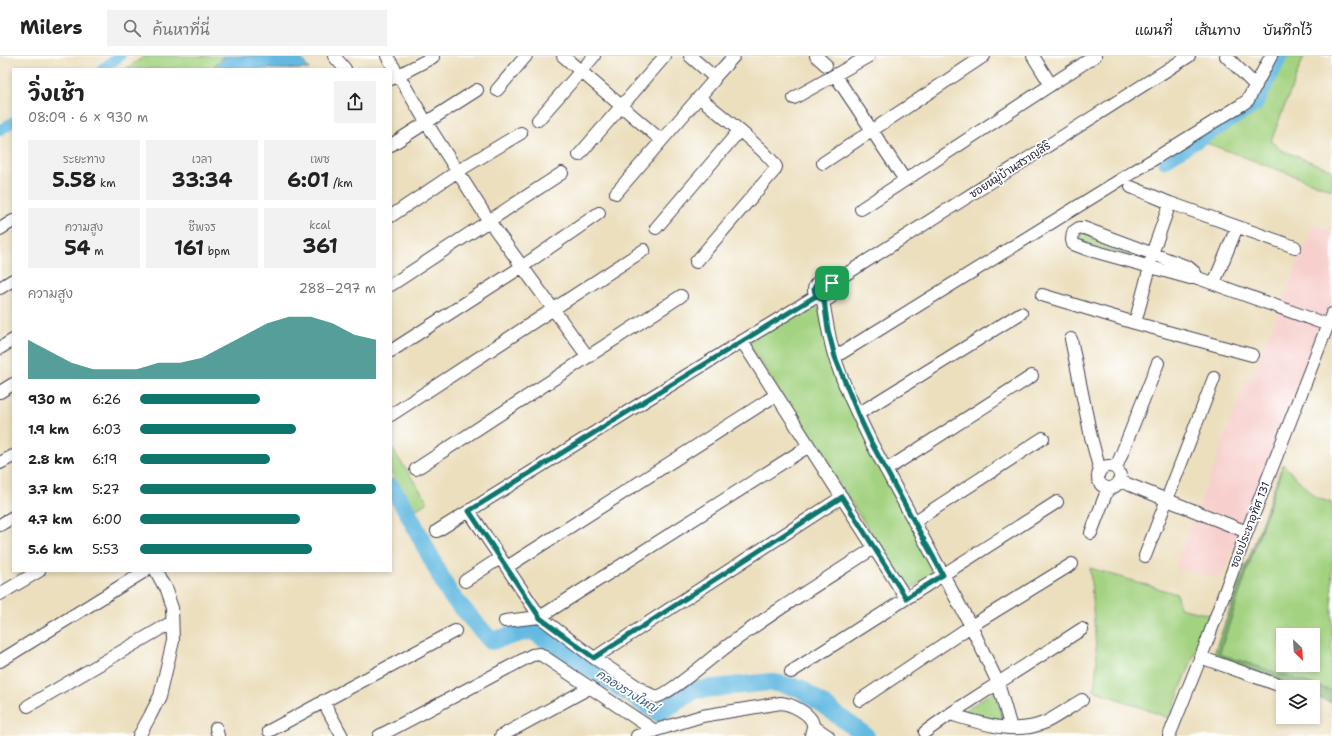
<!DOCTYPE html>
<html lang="th">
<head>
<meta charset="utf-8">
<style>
  :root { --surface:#fff; --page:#f2f2f2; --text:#222; --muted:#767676; --line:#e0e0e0; --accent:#0f766e }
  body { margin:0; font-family:"Shantell Sans","Playpen Sans Thai",sans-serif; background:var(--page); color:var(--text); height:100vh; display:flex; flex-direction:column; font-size:15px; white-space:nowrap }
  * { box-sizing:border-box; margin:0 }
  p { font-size:13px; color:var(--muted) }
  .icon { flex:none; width:22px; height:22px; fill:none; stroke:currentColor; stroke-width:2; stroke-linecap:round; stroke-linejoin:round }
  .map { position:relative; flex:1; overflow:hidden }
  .details { position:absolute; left:12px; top:12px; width:380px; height:504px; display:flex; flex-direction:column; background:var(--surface); border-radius:0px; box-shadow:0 2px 6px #0003 }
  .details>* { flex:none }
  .needle { width:26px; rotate:155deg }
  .controls { position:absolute; left:1276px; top:572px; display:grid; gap:8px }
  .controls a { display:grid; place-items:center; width:44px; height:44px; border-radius:0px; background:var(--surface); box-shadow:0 2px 6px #0003; font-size:20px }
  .pin { position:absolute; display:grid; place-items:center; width:34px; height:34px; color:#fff; margin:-17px; border-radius:8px; box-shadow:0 2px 6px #0006 }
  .round { display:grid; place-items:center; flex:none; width:42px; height:42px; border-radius:0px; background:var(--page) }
  .headline { display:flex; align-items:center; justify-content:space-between; height:68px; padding:0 16px }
  h1 { font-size:22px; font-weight:700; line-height:30px }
  .stats { display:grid; grid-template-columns:repeat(3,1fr); gap:6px; height:68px; padding:4px 16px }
  .stats div { display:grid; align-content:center; border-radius:0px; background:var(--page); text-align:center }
  .stats b { font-size:20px; font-weight:700 }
  .stats small { font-size:11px; font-weight:400 }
  .stats p { font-size:11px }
  .chart { height:112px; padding:8px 16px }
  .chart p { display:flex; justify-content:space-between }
  .chart svg { width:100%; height:72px; margin-top:4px; fill:var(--accent); opacity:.7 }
  ul { padding:0 16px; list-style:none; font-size:13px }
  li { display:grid; grid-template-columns:64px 48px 1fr; align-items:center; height:30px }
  li i { height:10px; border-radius:5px; background:var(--accent) }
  header { display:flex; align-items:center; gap:24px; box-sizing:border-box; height:56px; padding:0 20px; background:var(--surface); border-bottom:1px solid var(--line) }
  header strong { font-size:19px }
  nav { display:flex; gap:22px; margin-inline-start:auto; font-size:14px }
  .search { width:280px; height:36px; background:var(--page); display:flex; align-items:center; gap:10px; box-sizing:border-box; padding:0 14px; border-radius:0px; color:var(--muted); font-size:15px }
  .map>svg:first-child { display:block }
  .built { fill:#f7d0ce }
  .green { fill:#a3d280; stroke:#627a5e; fill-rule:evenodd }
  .forest { fill:#82b46e; stroke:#526b54 }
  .water { fill:#64b9e1; stroke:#436e8e }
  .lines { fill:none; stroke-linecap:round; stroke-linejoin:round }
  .canal { stroke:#64b9e1; stroke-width:11 }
  .river { stroke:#64b9e1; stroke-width:18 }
  .minor-casing { stroke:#403e4f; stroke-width:14 }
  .minor { stroke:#fff; stroke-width:12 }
  .route-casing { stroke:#fff; stroke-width:8 }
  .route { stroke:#0f766e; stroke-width:5 }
  .labels { text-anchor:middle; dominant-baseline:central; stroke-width:3.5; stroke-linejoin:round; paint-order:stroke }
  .street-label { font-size:11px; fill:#22223b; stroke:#fff }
  .water-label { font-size:12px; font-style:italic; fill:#3c5e7d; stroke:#fff }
</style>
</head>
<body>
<header>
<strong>Milers</strong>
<div class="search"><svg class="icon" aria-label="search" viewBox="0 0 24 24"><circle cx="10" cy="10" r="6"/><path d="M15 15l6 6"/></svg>ค้นหาที่นี่</div>
<nav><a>แผนที่</a><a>เส้นทาง</a><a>บันทึกไว้</a></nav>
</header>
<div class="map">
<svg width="1332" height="680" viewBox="0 0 1332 680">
  <rect width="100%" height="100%" fill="#fff"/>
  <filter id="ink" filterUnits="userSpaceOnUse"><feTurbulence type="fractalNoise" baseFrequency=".025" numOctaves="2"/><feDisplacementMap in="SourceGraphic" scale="8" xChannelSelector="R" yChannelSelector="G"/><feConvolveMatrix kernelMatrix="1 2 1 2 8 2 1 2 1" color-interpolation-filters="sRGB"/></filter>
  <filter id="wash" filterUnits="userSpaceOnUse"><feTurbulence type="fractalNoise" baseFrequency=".012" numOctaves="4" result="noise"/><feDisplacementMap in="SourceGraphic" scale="16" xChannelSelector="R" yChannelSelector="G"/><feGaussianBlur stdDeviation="0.9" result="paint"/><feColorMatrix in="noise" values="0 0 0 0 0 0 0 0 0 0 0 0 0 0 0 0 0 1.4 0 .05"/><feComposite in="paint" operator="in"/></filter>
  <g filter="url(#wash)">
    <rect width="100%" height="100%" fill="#ecdfbe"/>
    <path class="built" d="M1314 168 1332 176V245L1221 522 1175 512 1247 323 1251 324Z"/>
    <path class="green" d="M145 0H226L211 13H126Z
      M1287 0H1304L1271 85 1281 94 1332 114V134L1204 86 1215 80 1258 54Z
      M1082 175 1146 200 1144 204 1077 187 1076 177Z
      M813 249 819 251 827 289 936 516 908 534 750 290 749 285Z
      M391 391 428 446 415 454 391 417Z
      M1283 408 1315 441 1332 447V635L1219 598ZM1283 579H1313V609H1283Z
      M1090 512 1177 538 1179 552 1210 559 1169 662 1094 634 1097 606Z
      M992 636 996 637 1003 664H988L969 660 966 654Z"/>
    <path class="forest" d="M1283 408 1219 598 1332 635V647L1313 640V631H1290L1217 603 1213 600Z"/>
    <path class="water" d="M226 0H299L309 13H211Z"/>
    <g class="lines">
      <path class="canal" d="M102 13 120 0
        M0 74 13 66
        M1164 107 1257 50 1283 0"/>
      <path class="river" d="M391 431 407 455 449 537 491 585 531 574 659 657 695 634 770 626 800 632 866 680"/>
    </g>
  </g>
  <g filter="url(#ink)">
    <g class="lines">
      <defs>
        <path id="minor" d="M334 0 345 13
          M387 0 426 66 489 165 588 301
          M563 0 661 84
          M816 0 826 9
          M1033 0 1051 29
          M1226 0 1256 30
          M835 19 905 124
          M714 22 734 0
          M391 23 433 1
          M497 34 526 0
          M794 42 869 0
          M538 64 594 0
          M391 89 477 34
          M579 99 665 0
          M823 107 984 0
          M1131 131 1170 147 1295 191
          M616 137 714 24 713 20 690 0
          M861 153 1095 0
          M391 160 458 115 521 77
          M656 172 739 75
          M0 173 13 165
          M696 206 774 115 776 111C772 99 712 52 699 41
          M1198 222 1194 216 1188 211 1084 172H1079L1073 176 1072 184 1073 188 1086 193 1190 222H1198L1328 269
          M814 234a10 10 0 1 1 20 0a10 10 0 1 1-20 0Z
          M832 227 1189 0
          M1214 227 1237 171
          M391 229 562 117
          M0 232 13 224
          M1042 239 1135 267 1252 299
          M823 244C826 263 829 281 834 299 843 329 858 359 872 388L971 570 998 627 1011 672
          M1135 267 1150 211 1152 198 1170 147
          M1071 283 1091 381 1100 415
          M742 285 906 542
          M0 292 13 284
          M391 295 523 210 599 157
          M835 301 1241 49 1248 44 1251 38 1271 0
          M0 336 13 328
          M858 358 1021 257
          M391 359 644 194
          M0 407 13 400
          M1098 421a11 11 0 1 1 22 0a11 11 0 1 1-22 0Z
          M1116 412 1158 307
          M416 413 681 240
          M886 414 1032 320
          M1120 425 1247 476
          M469 455 540 561 594 602 647 637 656 641C666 640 703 609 713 601 764 561 820 527 874 492
          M914 466 1043 382
          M0 469 13 461
          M437 475 648 343 816 240
          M1091 477 1108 432
          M1145 500 1214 322
          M507 511 776 339
          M465 525 500 502
          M0 538 39 515
          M505 565 540 561 809 390
          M1200 601 1284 631
          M594 602 842 441
          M0 605 145 515
          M791 616 1057 446
          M860 644 971 570 1072 508
          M323 645 342 680
          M28 650 172 566
          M950 658C980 667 1015 680 1046 666 1058 660 1070 651 1082 644
          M813 670 828 680
          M216 672 218 680
          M269 675 455 575
          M925 676 950 658 1082 573
          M139 680 150 660 160 640 173 585 172 552 165 532 156 515
          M379 680 532 599 540 598 655 675
          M501 680 591 631
          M637 680 702 660 781 647C791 648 813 658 813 670 813 673 811 677 811 680
          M1169 680 1206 588 1246 478 1332 258"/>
      </defs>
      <use href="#minor" class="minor-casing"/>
      <use href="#minor" class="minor"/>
    </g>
  </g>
  <g class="lines" filter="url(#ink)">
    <defs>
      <path id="route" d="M832 227 835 235 831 242 824 244 816 240 648 343 469 455 540 562 594 602 842 441 906 542 943 519 872 388 858 358 835 301 828 274 824 244C817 242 815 239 814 233 817 224 825 221 832 227"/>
    </defs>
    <use href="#route" class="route-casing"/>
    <use href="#route" class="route"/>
  </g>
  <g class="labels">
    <g class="street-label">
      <text transform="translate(1010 114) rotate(-33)">ซอยหมู่บ้านสราญสิริ</text>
      <text transform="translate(1250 469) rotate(-69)">ซอยประชาอุทิศ 131</text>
    </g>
    <g class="water-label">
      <text transform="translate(627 635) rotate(32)">คลองรางใหญ่</text>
    </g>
  </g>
</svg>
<div class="controls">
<a><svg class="needle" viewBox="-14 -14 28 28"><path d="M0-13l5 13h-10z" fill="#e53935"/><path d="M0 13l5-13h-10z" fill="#767676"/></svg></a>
<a><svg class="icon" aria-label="layers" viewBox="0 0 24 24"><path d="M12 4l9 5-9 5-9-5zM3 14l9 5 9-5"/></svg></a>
</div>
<div class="pin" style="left:832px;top:227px;background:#1e9e55"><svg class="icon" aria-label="arrive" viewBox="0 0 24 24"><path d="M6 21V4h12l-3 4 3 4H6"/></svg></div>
<section class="details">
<div class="headline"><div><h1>วิ่งเช้า</h1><p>08:09 · 6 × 930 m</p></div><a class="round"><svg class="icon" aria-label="share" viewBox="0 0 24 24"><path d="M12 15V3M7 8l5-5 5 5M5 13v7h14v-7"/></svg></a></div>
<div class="stats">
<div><p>ระยะทาง</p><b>5.58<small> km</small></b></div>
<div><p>เวลา</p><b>33:34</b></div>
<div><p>เพซ</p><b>6:01<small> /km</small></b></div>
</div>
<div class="stats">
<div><p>ความสูง</p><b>54<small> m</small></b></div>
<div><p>ชีพจร</p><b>161<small> bpm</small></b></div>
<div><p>kcal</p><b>361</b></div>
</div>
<div class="chart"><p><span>ความสูง</span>288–297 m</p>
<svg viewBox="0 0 160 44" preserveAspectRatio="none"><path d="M0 44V20L10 27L20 34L30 38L40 38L50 38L60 34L70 34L80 31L90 24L100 17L110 10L120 6L130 6L140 10L150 17L160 20V44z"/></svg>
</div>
<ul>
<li><b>930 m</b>6:26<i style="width:51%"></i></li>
<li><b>1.9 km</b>6:03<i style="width:66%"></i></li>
<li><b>2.8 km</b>6:19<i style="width:55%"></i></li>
<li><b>3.7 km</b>5:27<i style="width:100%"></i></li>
<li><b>4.7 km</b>6:00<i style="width:68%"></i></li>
<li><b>5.6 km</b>5:53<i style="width:73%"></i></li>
</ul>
</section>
</div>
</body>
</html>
